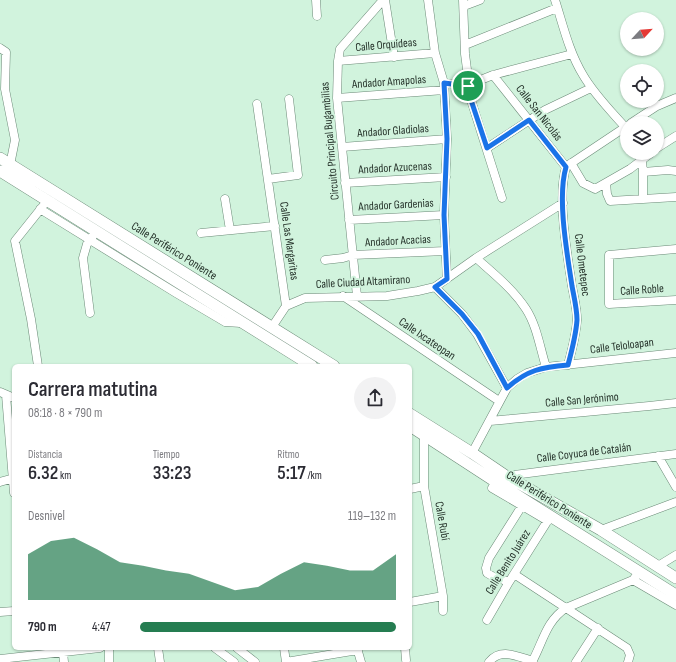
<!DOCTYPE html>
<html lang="es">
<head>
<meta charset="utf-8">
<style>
  :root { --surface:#fff; --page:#f2f2f3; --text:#2b2b33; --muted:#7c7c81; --accent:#257d51 }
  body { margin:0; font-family:"Sofia Sans Condensed",sans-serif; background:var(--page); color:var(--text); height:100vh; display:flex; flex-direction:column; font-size:15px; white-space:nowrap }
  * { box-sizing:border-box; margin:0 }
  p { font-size:13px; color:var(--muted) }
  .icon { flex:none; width:22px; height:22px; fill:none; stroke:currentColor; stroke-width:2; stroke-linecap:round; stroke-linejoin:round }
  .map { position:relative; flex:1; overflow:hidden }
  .side { position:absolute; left:12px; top:364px; width:400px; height:286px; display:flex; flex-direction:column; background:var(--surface); border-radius:6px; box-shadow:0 1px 3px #0004 }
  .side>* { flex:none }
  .needle { width:26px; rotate:64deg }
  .controls { position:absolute; left:620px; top:12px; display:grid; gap:8px }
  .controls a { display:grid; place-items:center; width:44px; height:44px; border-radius:50%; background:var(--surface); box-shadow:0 1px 3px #0004; font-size:20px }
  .pin { position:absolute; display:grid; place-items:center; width:34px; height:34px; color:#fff; margin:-17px; border:2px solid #fff; border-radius:50%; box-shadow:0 1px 4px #0007 }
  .round { display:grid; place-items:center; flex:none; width:42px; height:42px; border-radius:21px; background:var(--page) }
  .summary { display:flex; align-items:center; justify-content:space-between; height:68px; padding:0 16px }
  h1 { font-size:22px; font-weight:600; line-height:30px }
  .stats { display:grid; grid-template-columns:repeat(3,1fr); gap:6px; height:68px; padding:4px 16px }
  .stats div { display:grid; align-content:center }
  .stats b { font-size:20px; font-weight:600 }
  .stats small { font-size:11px; font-weight:400 }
  .stats p { font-size:11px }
  .chart { height:112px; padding:8px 16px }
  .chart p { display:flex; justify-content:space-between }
  .chart svg { width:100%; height:72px; margin-top:4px; fill:var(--accent); opacity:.7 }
  ul { padding:0 16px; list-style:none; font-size:13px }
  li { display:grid; grid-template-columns:64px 48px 1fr; align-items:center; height:30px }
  li i { height:10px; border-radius:5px; background:var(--accent) }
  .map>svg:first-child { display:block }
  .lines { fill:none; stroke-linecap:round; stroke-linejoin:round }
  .minor-casing { stroke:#6b8a77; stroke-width:9 }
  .major-casing { stroke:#6b8a77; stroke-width:12 }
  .minor { stroke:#fff; stroke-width:8 }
  .major { stroke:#fff; stroke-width:11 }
  .route-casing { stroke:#fff; stroke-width:8 }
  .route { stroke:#1a73e8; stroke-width:5 }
  .labels { text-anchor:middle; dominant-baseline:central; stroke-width:4; stroke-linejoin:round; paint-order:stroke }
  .street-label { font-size:12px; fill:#26332b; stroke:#d1f3dd }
</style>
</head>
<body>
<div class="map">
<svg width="676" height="662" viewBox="0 0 676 662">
  <rect width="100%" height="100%" fill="#d1f3dd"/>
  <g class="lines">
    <defs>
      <path id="minor" d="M316 0 317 16
        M385 0 394 57
        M428 0 435 53 444 83 447 139 444 215 447 279
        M463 0 465 54 471 100 502 198
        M555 0C563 25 569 52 583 75 594 94 610 110 625 127
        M464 6 480 0
        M465 45 557 8
        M0 48 6 52 5 89 15 140 10 165
        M338 61 435 53
        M493 75 566 167
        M444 83 468 85 493 75 572 54
        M337 98 444 90
        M257 104 286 306
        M631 123 657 106 676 98
        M342 147 447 139
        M487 148 545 110 591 88
        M657 148 676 136
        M642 161 643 172V199
        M571 163 583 183 595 189 630 169 651 153
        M567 166 627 126
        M566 167C557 198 567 253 572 286 574 297 577 309 577 320 576 335 572 350 568 365
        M643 172 668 170 676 171
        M268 179 298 175 289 99
        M345 183 446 177
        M606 183 607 194 610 201 676 197
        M225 199 230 230
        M40 209 176 293 225 322 241 323
        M349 220 444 215
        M201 233 275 226
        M676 249 609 255V304L676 300
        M476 258C494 274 513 289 526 309 537 326 540 348 546 367
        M325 260 343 258 353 255 445 251
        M435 287 462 314 477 334 507 388
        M343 296 499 401
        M357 296 337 98 338 61 340 49 383 0
        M90 313 83 258 87 244 93 236
        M272 327 286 306 305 298 387 296 418 291 435 287 476 258 563 203
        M38 366 31 319 15 241 43 206
        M0 392 14 398
        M6 395 14 493
        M490 421 649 406 676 403
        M424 435V486L443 596V611
        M472 453 507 388 517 379 527 373 546 367 676 353
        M658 456 676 487
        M0 482 14 478
        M410 489 424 486
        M548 521 492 488 496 482 506 476 676 454
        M601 530 676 502
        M658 566 676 555
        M514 574 627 648 630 655 628 662
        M633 580 676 605
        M509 582 492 576 487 573 486 568 489 558 525 501
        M410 602 443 596
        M0 612 14 611
        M487 620 509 582 550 517
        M109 648V662
        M158 648 160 662
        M215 648 234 662
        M237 648 255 662
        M284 648 286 662
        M357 648 361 662
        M405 648 406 660
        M63 652 64 662
        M0 659 100 648
        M286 662 358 650
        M489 662C501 647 518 657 533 661
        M532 662C543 642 546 621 566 608L633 580 639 572
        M576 662 598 628"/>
      <path id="major" d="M0 158 334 366
        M0 171 312 366
        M410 414 472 453 506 476 601 530 676 578
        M410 426 496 482 676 595"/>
    </defs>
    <use href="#minor" class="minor-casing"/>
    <use href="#major" class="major-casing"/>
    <use href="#minor" class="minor"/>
    <use href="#major" class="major"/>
  </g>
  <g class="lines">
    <defs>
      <path id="route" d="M444 83 468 86 471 100 487 148 529 120 566 167C557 198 567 253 572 286 574 297 577 309 577 320 576 335 572 350 568 365 542 367 527 370 507 388L478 334 462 314 435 287 447 279 444 215 447 139Z"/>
    </defs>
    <use href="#route" class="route-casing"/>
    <use href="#route" class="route"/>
  </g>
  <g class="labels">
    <g class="street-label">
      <text transform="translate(386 45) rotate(-5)">Calle Orquídeas</text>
      <text transform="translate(389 82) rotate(-4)">Andador Amapolas</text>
      <text transform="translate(539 113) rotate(52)">Calle San Nicolás</text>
      <text transform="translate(393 131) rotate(-4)">Andador Gladiolas</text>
      <text transform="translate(330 141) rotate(-95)">Circuito Principal Bugambilias</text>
      <text transform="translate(395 168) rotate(-3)">Andador Azucenas</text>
      <text transform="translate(396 205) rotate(-3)">Andador Gardenias</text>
      <text transform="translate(289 241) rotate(82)">Calle Las Margaritas</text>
      <text transform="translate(398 241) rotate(-3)">Andador Acacias</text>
      <text transform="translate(174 251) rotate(32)">Calle Periférico Poniente</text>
      <text transform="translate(582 265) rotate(83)">Calle Ometepec</text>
      <text transform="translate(363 282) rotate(-3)">Calle Ciudad Altamirano</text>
      <text transform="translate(642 290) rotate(-4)">Calle Roble</text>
      <text transform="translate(427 339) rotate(34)">Calle Ixcateopan</text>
      <text transform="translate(622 346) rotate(-7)">Calle Teloloapan</text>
      <text transform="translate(582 400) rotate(-5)">Calle San Jerónimo</text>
      <text transform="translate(584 453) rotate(-7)">Calle Coyuca de Catalán</text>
      <text transform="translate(549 500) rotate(32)">Calle Periférico Poniente</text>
      <text transform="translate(442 521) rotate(80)">Calle Rubí</text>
      <text transform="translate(508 562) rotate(-58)">Calle Benito Juárez</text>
    </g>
  </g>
</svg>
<div class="controls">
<a><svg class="needle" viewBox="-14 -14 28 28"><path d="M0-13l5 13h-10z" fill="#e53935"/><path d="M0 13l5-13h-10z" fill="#7c7c81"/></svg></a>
<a><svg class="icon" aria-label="locate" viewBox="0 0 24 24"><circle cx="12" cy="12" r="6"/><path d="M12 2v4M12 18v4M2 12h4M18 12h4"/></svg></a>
<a><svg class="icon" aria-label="layers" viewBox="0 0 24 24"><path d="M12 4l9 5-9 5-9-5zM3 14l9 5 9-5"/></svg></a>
</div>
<div class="pin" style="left:468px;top:86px;background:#1e9e55"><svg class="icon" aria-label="arrive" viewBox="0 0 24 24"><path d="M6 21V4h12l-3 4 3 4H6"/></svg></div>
<section class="side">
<div class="summary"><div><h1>Carrera matutina</h1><p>08:18 · 8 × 790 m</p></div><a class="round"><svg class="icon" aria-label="share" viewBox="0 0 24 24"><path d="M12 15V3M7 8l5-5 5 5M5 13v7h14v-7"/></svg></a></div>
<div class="stats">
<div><p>Distancia</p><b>6.32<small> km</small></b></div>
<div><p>Tiempo</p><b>33:23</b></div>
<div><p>Ritmo</p><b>5:17<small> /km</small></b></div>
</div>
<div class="chart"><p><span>Desnivel</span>119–132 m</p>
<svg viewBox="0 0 160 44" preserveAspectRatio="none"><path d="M0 44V16L10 8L20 6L30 13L40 21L50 23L60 26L70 28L80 33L90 38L100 36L110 28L120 21L130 23L140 26L150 26L160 16V44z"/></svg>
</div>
<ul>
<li><b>790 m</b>4:47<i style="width:100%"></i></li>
</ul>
</section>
</div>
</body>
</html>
